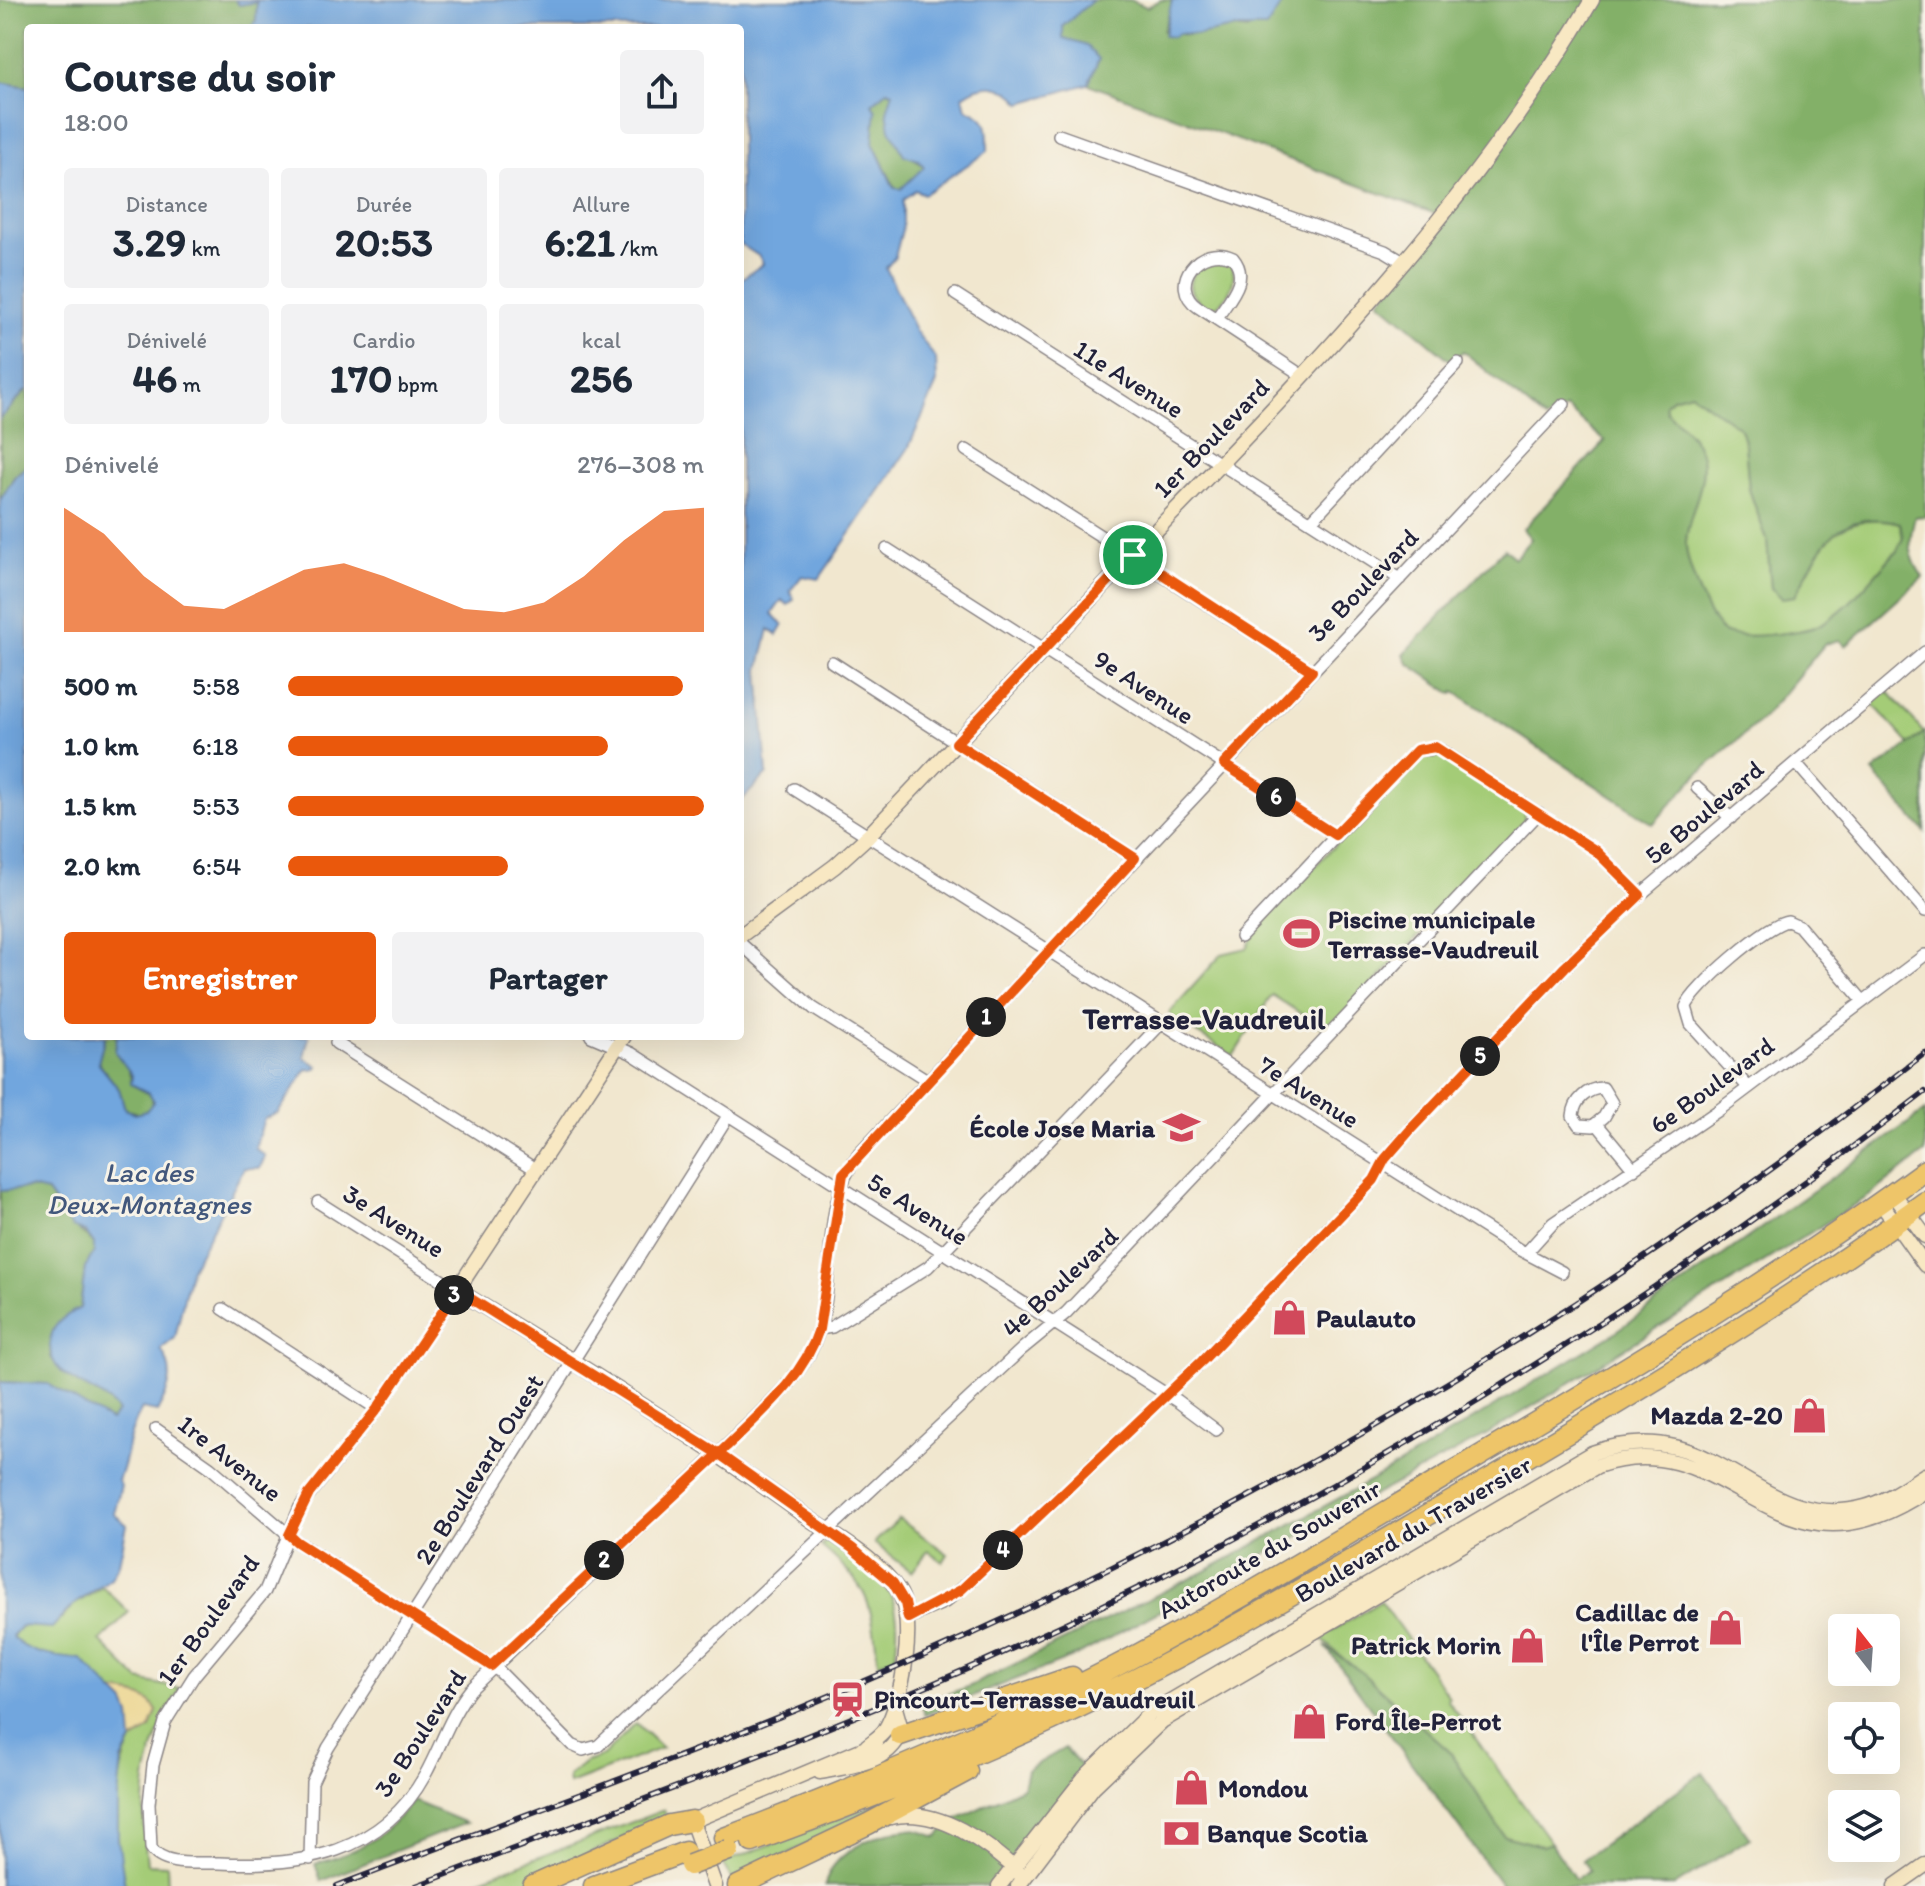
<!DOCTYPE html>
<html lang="fr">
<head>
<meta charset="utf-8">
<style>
  :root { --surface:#fff; --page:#f2f2f3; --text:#1f2937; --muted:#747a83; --accent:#ea580c }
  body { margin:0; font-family:Itim,sans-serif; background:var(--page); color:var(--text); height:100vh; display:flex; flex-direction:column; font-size:30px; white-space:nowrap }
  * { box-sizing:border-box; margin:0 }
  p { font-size:26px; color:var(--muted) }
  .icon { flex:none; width:44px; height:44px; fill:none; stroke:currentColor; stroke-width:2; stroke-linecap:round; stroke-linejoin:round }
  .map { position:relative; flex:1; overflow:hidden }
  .side { position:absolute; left:24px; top:24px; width:720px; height:1016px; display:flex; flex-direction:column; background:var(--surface); border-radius:8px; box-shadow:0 8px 32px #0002 }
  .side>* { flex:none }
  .needle { width:52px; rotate:343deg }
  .buttons { position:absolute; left:1828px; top:1614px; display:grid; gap:16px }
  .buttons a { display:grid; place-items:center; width:72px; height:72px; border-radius:8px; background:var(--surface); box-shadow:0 8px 32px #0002; font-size:40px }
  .pin { position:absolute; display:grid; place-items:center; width:68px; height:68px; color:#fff; margin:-34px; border:4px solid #fff; border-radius:50%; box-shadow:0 2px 8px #0007 }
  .km { position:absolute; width:40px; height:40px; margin:-20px; border-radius:50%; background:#222; color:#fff; font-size:22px; line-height:40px; text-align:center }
  .round { display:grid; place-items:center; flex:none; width:84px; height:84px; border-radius:8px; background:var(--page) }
  .headline { display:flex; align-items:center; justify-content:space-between; height:136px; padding:0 40px }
  h1 { font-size:44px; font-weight:800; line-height:60px }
  .figures { display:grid; grid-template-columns:repeat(3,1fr); gap:12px; height:136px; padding:8px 40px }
  .figures div { display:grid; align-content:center; border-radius:8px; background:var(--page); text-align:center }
  .figures b { font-size:40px; font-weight:800 }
  .figures small { font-size:22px; font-weight:400 }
  .figures p { font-size:22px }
  .chart { height:224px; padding:16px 40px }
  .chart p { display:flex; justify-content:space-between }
  .chart svg { width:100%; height:144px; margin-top:8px; fill:var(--accent); opacity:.7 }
  .action { display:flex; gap:16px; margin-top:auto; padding:16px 40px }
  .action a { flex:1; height:92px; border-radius:8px; background:var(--accent); color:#fff; font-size:32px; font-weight:800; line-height:92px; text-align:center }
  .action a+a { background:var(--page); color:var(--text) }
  ul { padding:0 40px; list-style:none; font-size:26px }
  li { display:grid; grid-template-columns:128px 96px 1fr; align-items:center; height:60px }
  li i { height:20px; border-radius:10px; background:var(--accent) }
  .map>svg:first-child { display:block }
  .green { fill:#a4cc77; stroke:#637759; stroke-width:2 }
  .forest { fill:#83b068; stroke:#526952; stroke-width:2; fill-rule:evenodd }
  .sand { fill:#eeda9e; stroke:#887e6c; stroke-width:2 }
  .water { fill:#71a6de; stroke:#4a648c; stroke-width:2; fill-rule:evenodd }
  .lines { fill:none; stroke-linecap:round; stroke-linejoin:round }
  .street-casing { stroke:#8a8485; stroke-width:14 }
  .secondary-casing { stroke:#8a8485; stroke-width:17 }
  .highway-casing { stroke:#8a8485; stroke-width:23 }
  .street { stroke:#fff; stroke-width:11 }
  .secondary { stroke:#f8e8c3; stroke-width:14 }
  .highway { stroke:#eec569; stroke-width:20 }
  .rail-casing { stroke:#22223b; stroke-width:6 }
  .rail { stroke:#f7f3e8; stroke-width:3; stroke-dasharray:9; stroke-linecap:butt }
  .highway-bridge-casing { stroke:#8a8485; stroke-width:23; stroke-linecap:butt }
  .highway-bridge { stroke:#eec569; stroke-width:20 }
  .route-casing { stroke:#fff; stroke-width:16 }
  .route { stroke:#ea580c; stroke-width:10 }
  .labels { text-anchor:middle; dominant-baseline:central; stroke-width:6; stroke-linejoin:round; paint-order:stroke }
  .street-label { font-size:26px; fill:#22223b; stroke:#f7f3e8 }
  .poi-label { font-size:26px; font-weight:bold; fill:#22223b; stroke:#f7f3e8; text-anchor:start }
  .water-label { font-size:28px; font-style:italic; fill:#42577c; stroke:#f7f3e8 }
  .quarter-label { font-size:30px; font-weight:bold; fill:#22223b; stroke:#f7f3e8 }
</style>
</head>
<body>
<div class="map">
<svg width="1925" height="1886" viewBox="0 0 1925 1886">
  <rect width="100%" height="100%" fill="#f7f3e8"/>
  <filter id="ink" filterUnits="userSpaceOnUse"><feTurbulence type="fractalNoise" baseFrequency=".0125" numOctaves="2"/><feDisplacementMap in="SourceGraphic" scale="16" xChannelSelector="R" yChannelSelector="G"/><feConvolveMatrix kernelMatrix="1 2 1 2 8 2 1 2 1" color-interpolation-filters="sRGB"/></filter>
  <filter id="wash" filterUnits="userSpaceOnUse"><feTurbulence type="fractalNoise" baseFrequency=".006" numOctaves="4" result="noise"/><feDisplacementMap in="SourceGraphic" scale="32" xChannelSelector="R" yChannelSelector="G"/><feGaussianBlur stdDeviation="1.8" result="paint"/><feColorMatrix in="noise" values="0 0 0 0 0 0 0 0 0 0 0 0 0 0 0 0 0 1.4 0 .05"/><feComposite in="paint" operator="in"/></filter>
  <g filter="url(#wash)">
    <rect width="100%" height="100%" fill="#f1e7cf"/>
    <path class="green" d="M1215 258 1231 263C1239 280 1228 301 1211 309 1180 293 1185 272 1215 258Z
      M1691 393 1740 428 1745 444 1749 489 1767 540 1771 588 1805 575C1824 532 1854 511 1900 523L1903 538 1897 551C1873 575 1848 612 1817 626 1802 633 1734 641 1722 631 1707 619 1685 561 1686 542 1687 514 1707 487 1702 458 1699 438 1680 425 1666 411L1665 404 1672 398Z
      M1887 690 1924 733 1909 744 1872 703Z
      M1439 753 1523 808 1525 821 1329 1032 1272 995 1233 1056 1173 1018 1169 1013 1222 954 1247 948 1258 927 1419 755Z
      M899 1519 948 1554 943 1562 928 1551 912 1572 874 1543Z
      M828 1539C882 1577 905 1586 895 1658L878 1663C871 1600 870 1588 821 1546Z
      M103 1587 129 1612 100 1641 139 1680 180 1689C144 1753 139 1792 147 1864L167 1865 168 1886H125C113 1842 111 1782 132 1741L112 1691 81 1660C60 1658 26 1654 12 1637L21 1626 62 1619 72 1606Z
      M1381 1601 1449 1697 1447 1699 1551 1843 1543 1846 1504 1836 1450 1752 1320 1638Z
      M636 1723 662 1748 569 1784 568 1776 586 1762 603 1756Z
      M929 1784 733 1881 722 1863Z
      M664 1810 667 1818 520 1886H462Z"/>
    <path class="forest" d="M0 0H235L239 5 257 2 256 20 251 28H28V87L0 82Z
      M1093 0H1130L1147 7 1161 0H1174L1163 31 1186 35 1233 28 1247 30 1284 0H1925V516L1915 517C1908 541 1908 556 1923 577L1846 646 1839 640 1825 644 1763 718 1698 774 1653 824 1455 692 1453 694 1408 663 1404 654 1504 549 1515 558 1531 539 1523 529 1605 441 1566 408 1545 420 1463 351 1452 362 1379 301 1449 219 1088 84 1099 59 1063 38V25ZM1691 393 1740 428 1745 444 1749 489 1767 540 1771 588 1782 598 1795 596C1820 548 1836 507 1900 523L1903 538 1897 551C1873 575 1848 612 1817 626 1802 633 1734 641 1722 631 1707 619 1685 562 1686 542 1687 514 1707 487 1702 458 1699 438 1680 425 1666 411L1665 404 1672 398Z
      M887 90 893 92 911 156 925 167 901 189 895 188 873 143 872 104Z
      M28 388V465L15 476 0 500V419Z
      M1925 732V832L1873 772Z
      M105 1036H117C116 1055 132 1067 131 1084L152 1096 153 1106 140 1114 125 1109 119 1089 98 1062Z
      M1925 1111V1153L1869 1196 1488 1434 1078 1655 925 1715 922 1706 926 1701 968 1687 1204 1572 1387 1472 1614 1333Z
      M31 1188 47 1192 63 1216 94 1243V1252L85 1268 80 1308C59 1318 49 1334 51 1357 68 1384 104 1389 119 1413L110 1421 48 1384 0 1382V1191Z
      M1325 1646 1360 1671 1450 1752 1504 1836 1542 1846 1551 1843 1575 1879 1589 1870 1582 1860 1703 1772 1750 1838 1674 1886H1502Z
      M1065 1748 1083 1769 1018 1856 990 1886H825C829 1855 873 1834 901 1830 914 1828 926 1833 937 1837L951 1822 1023 1787 1027 1770Z
      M413 1801 466 1823 321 1881 315 1864C358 1852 385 1837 413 1801Z"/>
    <path class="sand" d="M112 1691C131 1694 147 1693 157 1711L150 1729 132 1741 125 1703Z"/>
    <path class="water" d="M235 0H1093L1063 26V38L1087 46 1099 59 1088 84 1021 103C1005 83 984 80 963 96L966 109C990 117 988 127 988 151L924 194 915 190 903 200V226L895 257 886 268 915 330 936 359 937 383 908 449 819 579 802 576 790 591 794 599 788 605 782 600 772 614 783 625 777 635 769 629 759 670 767 774 740 802V280L763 264 760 257 740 244V28H251L256 20 257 2 239 5ZM887 90 893 92 887 111 890 129 904 155 919 160 924 167 901 189 894 188 873 143 876 110 872 104Z
      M1172 0H1284L1266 28H1233L1199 35 1178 33 1173 37 1164 36Z
      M0 82 28 87V388L0 419Z
      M28 465V1036H105L98 1063 119 1089 125 1109 135 1114 146 1111 154 1101 149 1093 131 1084 132 1075 115 1052 117 1036H309L304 1057 318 1066 314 1070 307 1069 278 1113 264 1119 255 1148 265 1156 260 1168H244L190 1271 175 1338 161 1349C176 1373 170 1389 157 1412L142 1409C126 1436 129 1453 118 1481L121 1486 114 1514 127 1525 119 1564 111 1578 72 1606 52 1628 21 1626 12 1636C25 1654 60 1658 81 1659L125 1703 130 1715 132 1741 122 1760 118 1798V1839L125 1886H0V1382L48 1384 110 1421 118 1412C102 1385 50 1385 50 1345 50 1325 64 1316 80 1308L85 1268 94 1252V1243L85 1232 72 1227 47 1192 31 1188 0 1191V500L15 476Z"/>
  </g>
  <g filter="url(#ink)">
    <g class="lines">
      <defs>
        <path id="street" d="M1059 135 1385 251 1405 263
          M955 294 1400 579
          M1217 318C1228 300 1251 279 1233 258 1200 242 1166 285 1198 307L1303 376
          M966 450 1312 671
          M1312 520 1458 363
          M887 549 1335 835
          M832 662 1135 858
          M1796 763 1925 911
          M1697 788 1731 818
          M794 789 1518 1249 1562 1272
          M1241 937 1417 750 1439 749 1596 851 1640 895
          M740 943 813 1008 927 1080
          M591 1036 631 1053 1177 1401 1216 1430
          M336 1043 535 1169
          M1748 1087 1691 1024 1686 1007C1692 989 1768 923 1788 921L1799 926 1863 1001
          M1603 1088 1612 1103 1604 1117 1593 1126 1579 1125 1573 1116C1574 1100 1588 1088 1603 1088Z
          M1597 1124 1634 1169
          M318 1202 457 1290 377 1409 300 1507 265 1591 194 1676 165 1722 153 1765 149 1804 151 1848C163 1868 199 1862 219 1863 301 1867 382 1854 425 1775 441 1746 450 1715 471 1689L761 1412C781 1392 803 1370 814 1344 840 1284 817 1206 859 1154L1564 404
          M1526 1253 1553 1223 1719 1110 1925 955
          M223 1309 377 1409
          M819 1329 832 1327 928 1267 1156 1029 1158 1020
          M156 1429 210 1467 297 1542 499 1671 572 1745 583 1750 598 1746 1022 1349 1066 1313 1539 813
          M908 1618 945 1602 968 1583 1202 1361 1374 1180 1385 1159 1412 1128 1565 967 1640 895 1925 652
          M310 1859 312 1782 328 1748 728 1116"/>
        <path id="secondary" d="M740 936 835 866 868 836C969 731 1067 624 1167 519 1323 358 1478 195 1592 0
          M624 1036 457 1290C575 1362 692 1434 804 1515 835 1537 876 1557 898 1590 917 1619 903 1701 885 1730 880 1737 873 1741 867 1746
          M1893 1193 1925 1236
          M1881 1203 1925 1265
          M820 1772C848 1766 894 1763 901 1729L895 1708
          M891 1817C938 1806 989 1844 1021 1875
          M715 1886 692 1821 875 1744
          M999 1886 1084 1778 1150 1713 1592 1453C1718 1408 1757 1536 1865 1507 1887 1501 1906 1487 1925 1475
          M1018 1886 1093 1787 1162 1721 1597 1466C1733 1419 1773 1594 1925 1491
          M1895 1886 1925 1865"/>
        <path id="highway" d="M900 1735 1072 1677
          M724 1838C854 1789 982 1735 1105 1672 1220 1612 1330 1545 1441 1479 1606 1381 1770 1284 1925 1170
          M752 1842C870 1799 987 1753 1100 1697 1229 1634 1352 1559 1476 1487 1630 1397 1781 1306 1925 1202
          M533 1886 669 1825 692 1821
          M594 1886 685 1852
          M738 1886 868 1824 967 1771"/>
      </defs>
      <use href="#street" class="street-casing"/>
      <use href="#secondary" class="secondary-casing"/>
      <use href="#highway" class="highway-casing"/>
      <use href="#street" class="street"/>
      <use href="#secondary" class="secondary"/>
      <use href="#highway" class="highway"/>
      <defs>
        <path id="rail" d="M337 1886C526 1814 717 1746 902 1665 1267 1506 1612 1299 1925 1053
          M416 1886C601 1815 788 1748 969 1668 1308 1517 1631 1319 1925 1092"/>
      </defs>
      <use href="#rail" class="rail-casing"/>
      <use href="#rail" class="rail"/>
      <defs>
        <path id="highway-bridge" d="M690 1865 729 1850"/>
      </defs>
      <use href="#highway-bridge" class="highway-bridge-casing"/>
      <use href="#highway-bridge" class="highway-bridge"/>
    </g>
  </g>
  <g class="lines" filter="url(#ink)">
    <defs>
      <path id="route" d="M1133 555 956 743 1135 858 843 1174 819 1329C804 1377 762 1412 727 1446 721 1451 716 1457 710 1462L491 1666 297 1542 289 1535 309 1494 377 1409 457 1290 719 1454 852 1548 893 1583 905 1603 908 1618 961 1590 1202 1361 1374 1180 1385 1159 1412 1128 1565 967 1640 895 1596 851 1435 747 1417 750 1335 835 1224 764 1312 671 1133 555"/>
    </defs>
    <use href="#route" class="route-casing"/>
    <use href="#route" class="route"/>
  </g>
  <defs>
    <symbol id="stadium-bare" viewBox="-9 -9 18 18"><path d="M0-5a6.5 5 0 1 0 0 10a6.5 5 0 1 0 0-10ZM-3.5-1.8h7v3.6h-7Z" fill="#d1495b" stroke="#f7f3e8" stroke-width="2.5" paint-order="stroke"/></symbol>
    <symbol id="school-bare" viewBox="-9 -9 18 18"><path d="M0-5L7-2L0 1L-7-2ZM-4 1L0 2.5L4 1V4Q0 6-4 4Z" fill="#d1495b" stroke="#f7f3e8" stroke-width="2.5" paint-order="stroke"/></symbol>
    <symbol id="shop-bare" viewBox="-9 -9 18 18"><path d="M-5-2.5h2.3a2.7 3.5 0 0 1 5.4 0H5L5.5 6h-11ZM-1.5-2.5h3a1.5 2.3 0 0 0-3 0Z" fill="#d1495b" stroke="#f7f3e8" stroke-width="2.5" paint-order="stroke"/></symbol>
    <symbol id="station-bare" viewBox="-9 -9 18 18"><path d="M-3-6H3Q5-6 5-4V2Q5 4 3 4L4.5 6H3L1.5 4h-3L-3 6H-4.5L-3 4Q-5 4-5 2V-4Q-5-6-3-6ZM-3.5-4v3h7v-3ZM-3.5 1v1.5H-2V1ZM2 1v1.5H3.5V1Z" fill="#d1495b" stroke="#f7f3e8" stroke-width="2.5" paint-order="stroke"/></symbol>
    <symbol id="bank-bare" viewBox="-9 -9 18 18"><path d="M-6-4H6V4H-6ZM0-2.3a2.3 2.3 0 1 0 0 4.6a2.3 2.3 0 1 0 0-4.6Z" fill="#d1495b" stroke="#f7f3e8" stroke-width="2.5" paint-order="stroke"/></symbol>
  </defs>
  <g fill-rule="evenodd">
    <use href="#stadium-bare" x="1276" y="908" width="51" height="51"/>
    <use href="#school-bare" x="1156" y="1102" width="51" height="51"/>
    <use href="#shop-bare" x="1264" y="1292" width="51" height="51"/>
    <use href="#shop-bare" x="1784" y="1390" width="51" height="51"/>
    <use href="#shop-bare" x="1700" y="1602" width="51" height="51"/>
    <use href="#shop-bare" x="1502" y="1620" width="51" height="51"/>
    <use href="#station-bare" x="822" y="1674" width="51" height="51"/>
    <use href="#shop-bare" x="1284" y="1696" width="51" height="51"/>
    <use href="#shop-bare" x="1166" y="1762" width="51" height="51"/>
    <use href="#bank-bare" x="1156" y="1808" width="51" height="51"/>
  </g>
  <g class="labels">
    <g class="street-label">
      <text transform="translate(1129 379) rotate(32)">11e Avenue</text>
      <text transform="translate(1211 438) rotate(-46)">1er Boulevard</text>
      <text transform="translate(1363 585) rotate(-46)">3e Boulevard</text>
      <text transform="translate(1144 687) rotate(33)">9e Avenue</text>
      <text transform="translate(1704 812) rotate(-40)">5e Boulevard</text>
      <text transform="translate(1712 1085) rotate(-36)">6e Boulevard</text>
      <text transform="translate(1309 1092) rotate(32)">7e Avenue</text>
      <text transform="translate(918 1209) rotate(32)">5e Avenue</text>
      <text transform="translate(394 1221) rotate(32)">3e Avenue</text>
      <text transform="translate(1060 1282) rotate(-43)">4e Boulevard</text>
      <text transform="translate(230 1458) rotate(38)">1re Avenue</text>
      <text transform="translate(479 1469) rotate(-58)">2e Boulevard Ouest</text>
      <text transform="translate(1413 1529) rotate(-30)">Boulevard du Traversier</text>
      <text transform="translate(1269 1549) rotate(-30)">Autoroute du Souvenir</text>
      <text transform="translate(208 1620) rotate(-54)">1er Boulevard</text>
      <text transform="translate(420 1733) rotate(-57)">3e Boulevard</text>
    </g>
    <g class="poi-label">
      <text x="1328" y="919">Piscine municipale<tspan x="1328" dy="30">Terrasse-Vaudreuil</tspan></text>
      <text x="1155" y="1128" text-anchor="end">École Jose Maria</text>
      <text x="1316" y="1318">Paulauto</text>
      <text x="1783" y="1415" text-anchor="end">Mazda 2-20</text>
      <text x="1699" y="1612" text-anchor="end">Cadillac de<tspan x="1699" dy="30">l'Île Perrot</tspan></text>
      <text x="1501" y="1645" text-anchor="end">Patrick Morin</text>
      <text x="874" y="1699">Pincourt–Terrasse-Vaudreuil</text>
      <text x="1335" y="1721">Ford Île-Perrot</text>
      <text x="1218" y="1788">Mondou</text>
      <text x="1207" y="1833">Banque Scotia</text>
    </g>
    <g class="water-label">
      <text x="149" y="1172">Lac des<tspan x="149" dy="32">Deux-Montagnes</tspan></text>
    </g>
    <g class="quarter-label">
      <text x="1204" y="1018">Terrasse-Vaudreuil</text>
    </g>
  </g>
</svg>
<div class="buttons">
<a><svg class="needle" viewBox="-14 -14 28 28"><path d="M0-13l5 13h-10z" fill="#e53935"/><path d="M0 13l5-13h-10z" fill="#747a83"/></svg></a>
<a><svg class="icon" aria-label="locate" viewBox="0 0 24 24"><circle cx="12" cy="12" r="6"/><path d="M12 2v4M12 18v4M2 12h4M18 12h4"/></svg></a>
<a><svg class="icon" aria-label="layers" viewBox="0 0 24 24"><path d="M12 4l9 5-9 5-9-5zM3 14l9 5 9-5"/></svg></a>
</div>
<div class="pin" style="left:1133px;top:555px;background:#1e9e55"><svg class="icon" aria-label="arrive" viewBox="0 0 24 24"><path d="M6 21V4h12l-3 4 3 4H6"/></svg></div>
<b class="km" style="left:986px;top:1017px">1</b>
<b class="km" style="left:604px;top:1560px">2</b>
<b class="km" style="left:454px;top:1295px">3</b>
<b class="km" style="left:1003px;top:1550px">4</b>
<b class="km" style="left:1480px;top:1056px">5</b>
<b class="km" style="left:1276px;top:797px">6</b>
<section class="side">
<div class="headline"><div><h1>Course du soir</h1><p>18:00</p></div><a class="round"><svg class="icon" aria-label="share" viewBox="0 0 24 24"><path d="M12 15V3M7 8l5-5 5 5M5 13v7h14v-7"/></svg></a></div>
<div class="figures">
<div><p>Distance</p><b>3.29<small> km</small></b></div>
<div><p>Durée</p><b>20:53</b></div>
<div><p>Allure</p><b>6:21<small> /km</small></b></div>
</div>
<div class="figures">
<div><p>Dénivelé</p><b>46<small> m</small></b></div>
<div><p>Cardio</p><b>170<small> bpm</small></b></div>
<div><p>kcal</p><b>256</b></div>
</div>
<div class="chart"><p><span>Dénivelé</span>276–308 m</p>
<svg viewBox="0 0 160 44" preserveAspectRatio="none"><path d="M0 44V6L10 14L20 27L30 36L40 37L50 31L60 25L70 23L80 27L90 32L100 37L110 38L120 35L130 27L140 16L150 7L160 6V44z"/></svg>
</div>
<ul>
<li><b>500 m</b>5:58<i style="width:95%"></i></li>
<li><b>1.0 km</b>6:18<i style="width:77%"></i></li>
<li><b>1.5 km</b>5:53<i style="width:100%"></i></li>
<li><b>2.0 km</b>6:54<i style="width:53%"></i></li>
</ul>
<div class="action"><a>Enregistrer</a><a>Partager</a></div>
</section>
</div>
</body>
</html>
